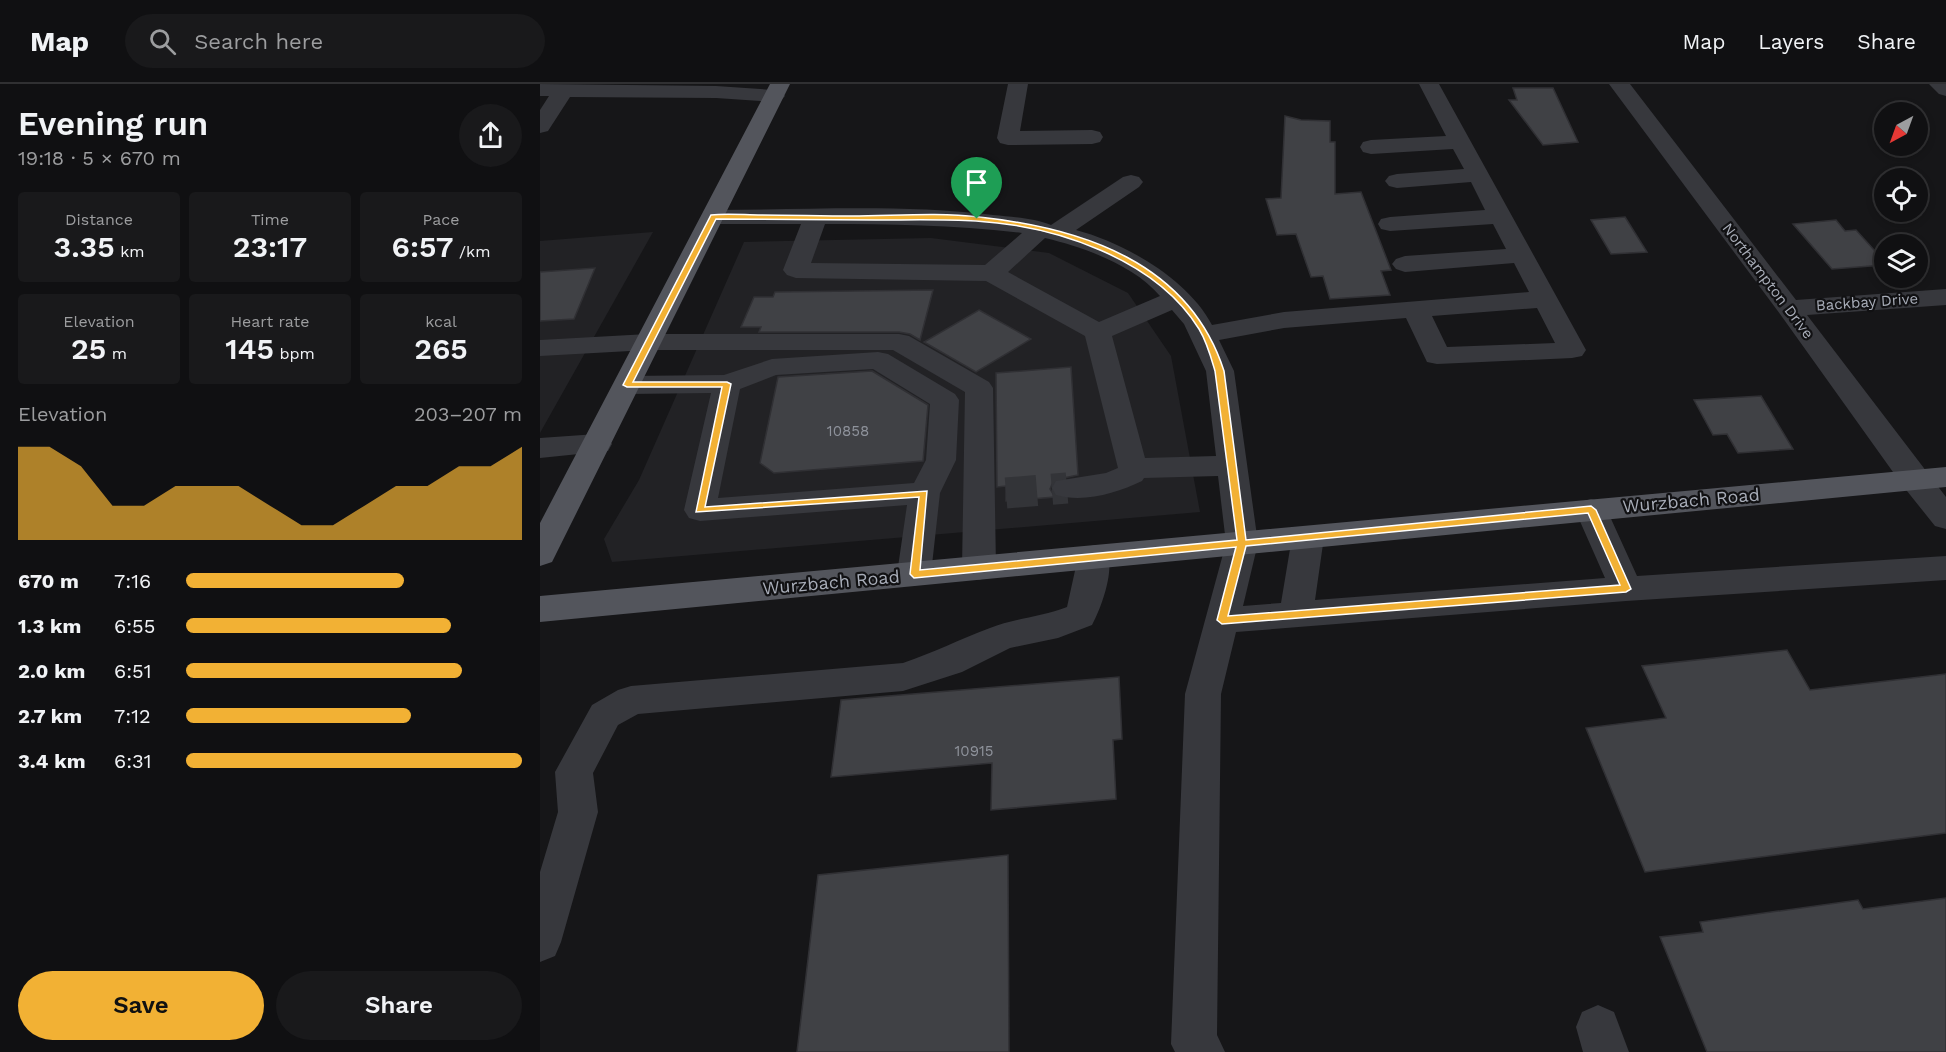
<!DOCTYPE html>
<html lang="en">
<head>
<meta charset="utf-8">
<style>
  :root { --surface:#101012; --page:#19191b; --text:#f1f3f6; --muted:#9c9d9f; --line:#303032; --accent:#f2b134 }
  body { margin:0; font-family:"Work Sans",sans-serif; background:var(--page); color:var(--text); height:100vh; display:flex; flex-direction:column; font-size:22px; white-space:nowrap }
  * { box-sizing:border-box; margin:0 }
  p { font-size:20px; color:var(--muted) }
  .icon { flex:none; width:33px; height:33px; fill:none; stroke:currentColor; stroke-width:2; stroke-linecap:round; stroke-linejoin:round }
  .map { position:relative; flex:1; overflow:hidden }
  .side { display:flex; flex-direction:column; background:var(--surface); width:540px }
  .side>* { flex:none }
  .needle { width:39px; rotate:221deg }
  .controls { position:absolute; left:1334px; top:18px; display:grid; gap:12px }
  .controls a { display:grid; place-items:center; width:54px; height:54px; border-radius:50%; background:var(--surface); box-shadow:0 3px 9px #0003,0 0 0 2px var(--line); font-size:30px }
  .pin { position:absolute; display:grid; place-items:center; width:51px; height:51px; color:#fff; margin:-62px -26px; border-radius:50% 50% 50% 0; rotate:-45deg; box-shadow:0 0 6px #0007 }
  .pin .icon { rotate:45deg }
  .round { display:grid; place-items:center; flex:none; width:63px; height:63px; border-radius:32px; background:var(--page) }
  .head { display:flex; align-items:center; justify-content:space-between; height:102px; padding:0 18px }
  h1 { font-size:33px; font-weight:600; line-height:45px }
  .stats { display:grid; grid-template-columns:repeat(3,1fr); gap:9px; height:102px; padding:6px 18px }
  .stats div { display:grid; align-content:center; border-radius:6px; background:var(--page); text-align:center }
  .stats b { font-size:30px; font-weight:600 }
  .stats small { font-size:16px; font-weight:400 }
  .stats p { font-size:16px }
  .chart { height:168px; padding:12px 18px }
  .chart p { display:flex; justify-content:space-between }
  .chart svg { width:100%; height:108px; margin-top:6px; fill:var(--accent); opacity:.7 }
  .action { display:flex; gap:12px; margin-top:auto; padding:12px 18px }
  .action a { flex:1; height:69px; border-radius:36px; background:var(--accent); color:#111; font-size:24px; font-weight:600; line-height:69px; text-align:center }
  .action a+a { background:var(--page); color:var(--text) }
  ul { padding:0 18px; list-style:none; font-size:20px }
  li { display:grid; grid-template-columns:96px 72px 1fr; align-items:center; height:45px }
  li i { height:15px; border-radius:8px; background:var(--accent) }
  header { display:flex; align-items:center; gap:36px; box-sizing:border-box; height:84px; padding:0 30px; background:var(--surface); border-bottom:2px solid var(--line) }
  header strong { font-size:28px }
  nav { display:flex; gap:33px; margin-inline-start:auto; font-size:21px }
  .search { width:420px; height:54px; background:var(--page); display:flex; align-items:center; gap:15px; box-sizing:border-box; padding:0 21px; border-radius:33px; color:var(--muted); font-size:22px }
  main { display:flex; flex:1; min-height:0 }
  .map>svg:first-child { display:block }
  .built { fill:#222225 }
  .building { fill:#404145; stroke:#303034; stroke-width:1.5 }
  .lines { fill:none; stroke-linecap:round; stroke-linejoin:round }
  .minor-tunnel { stroke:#333438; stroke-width:31; stroke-dasharray:31 15; stroke-linecap:butt }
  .minor { fill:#37383d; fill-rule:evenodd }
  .major { fill:#53555c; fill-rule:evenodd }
  .route { fill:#f2b134; stroke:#fff; stroke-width:1.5; fill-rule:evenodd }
  .labels { text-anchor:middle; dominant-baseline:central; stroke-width:4.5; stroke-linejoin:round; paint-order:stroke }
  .far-street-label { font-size:15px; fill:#a8adb8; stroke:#111113 }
  .number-label { font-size:15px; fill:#8e929b }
  .street-label { font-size:18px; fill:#a8adb8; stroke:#111113 }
</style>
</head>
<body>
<header>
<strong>Map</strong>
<div class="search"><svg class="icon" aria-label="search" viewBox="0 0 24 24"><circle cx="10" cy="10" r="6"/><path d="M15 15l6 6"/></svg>Search here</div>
<nav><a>Map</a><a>Layers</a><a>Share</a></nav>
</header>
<main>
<section class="side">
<div class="head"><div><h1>Evening run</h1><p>19:18 · 5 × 670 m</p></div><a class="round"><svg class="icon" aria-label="share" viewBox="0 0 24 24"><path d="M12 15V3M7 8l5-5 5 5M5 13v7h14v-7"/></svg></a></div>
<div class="stats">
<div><p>Distance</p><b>3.35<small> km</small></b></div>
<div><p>Time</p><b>23:17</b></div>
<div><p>Pace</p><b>6:57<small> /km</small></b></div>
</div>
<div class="stats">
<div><p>Elevation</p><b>25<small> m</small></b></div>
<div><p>Heart rate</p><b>145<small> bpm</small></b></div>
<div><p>kcal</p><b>265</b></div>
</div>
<div class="chart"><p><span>Elevation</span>203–207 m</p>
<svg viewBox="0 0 160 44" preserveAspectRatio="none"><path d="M0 44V6L10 6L20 14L30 30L40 30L50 22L60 22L70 22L80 30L90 38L100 38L110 30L120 22L130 22L140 14L150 14L160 6V44z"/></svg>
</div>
<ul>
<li><b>670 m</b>7:16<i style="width:65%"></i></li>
<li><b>1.3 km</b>6:55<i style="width:79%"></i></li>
<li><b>2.0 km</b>6:51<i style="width:82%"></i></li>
<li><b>2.7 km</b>7:12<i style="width:67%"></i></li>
<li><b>3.4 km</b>6:31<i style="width:100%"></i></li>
</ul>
<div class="action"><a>Save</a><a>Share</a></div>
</section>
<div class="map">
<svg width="1406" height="968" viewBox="0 0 1406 968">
  <rect width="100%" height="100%" fill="#161618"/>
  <path class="built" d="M113 148 0 349V157Z
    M391 154 509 169 588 209 631 272 660 428 72 478 64 455 99 396 204 158Z"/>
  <path class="building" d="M973 4H1013L1038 58 1003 61 969 16H977Z
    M745 32 761 36 790 37V58H795V110L821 108 851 186 841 187 850 211 790 215 783 192 771 193 756 150 737 151 726 115 741 114Z
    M1085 133 1107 168 1071 170 1051 136Z
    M1296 136 1305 147 1316 146 1344 177V181L1292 185 1253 140Z
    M55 184 34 235 0 237V188Z
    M393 206 380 256 370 250 359 248H219L221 243H201L214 213H233L235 208Z
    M439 226 491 255 436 288 384 258Z
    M531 283 538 391 514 396 510 405 515 413 466 417V402L457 403 456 289Z
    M332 287 388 321 383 377 234 389 220 379 238 293Z
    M1221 312 1253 365 1198 369 1187 350 1173 351 1154 316Z
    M1247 566 1270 606 1406 590V749L1105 788 1046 644 1126 634 1102 582Z
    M579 593 582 655 573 656 576 715 451 726 452 679 291 693 301 616Z
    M468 771 469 968H257L278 791Z
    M1406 814V968H1167L1120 853 1163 848 1160 838 1318 816 1323 825Z"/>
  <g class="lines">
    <path class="minor-tunnel" d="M466 409 527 404"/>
    <path class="minor" d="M0 0 176 2 234 6 241 8 245 12 241 16 234 18 176 14 30 13 8 47 0 49V26L9 12H0Z
      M468 0H488L480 47 552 46 560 48 563 53 560 58 552 60 468 61 460 59 457 54Z
      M879 0H899L1046 266 1042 272 1032 274 897 280 887 278 866 234 744 244 679 256 694 287 718 459 703 522 741 519 752 453 757 445 768 442 779 445 784 453 775 516 1065 494 1035 426 1040 418 1051 415 1062 418 1067 426 1097 492 1406 472V496L1086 517 696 548 681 610 677 951 685 968H635L631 960 645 610 686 459 678 392 604 394 602 397C577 409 544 419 516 411L512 404 516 397 566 389 578 384 545 252 446 197 256 194 247 191 243 186 261 140H174L165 138 162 133 165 128 174 126C266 126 361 120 453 131 472 133 494 134 511 141L583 93 591 91 599 93 603 98 599 103 536 146C585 159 648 195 672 241L744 228 989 208 974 179 865 188 856 185 852 180 856 175 865 172 966 165 953 140 850 147 841 145 838 140 841 135 850 133 945 126 931 98 857 104 849 102 845 97 849 92 857 90 924 85 913 65 831 70 823 68 820 63 823 58 831 56 906 52ZM285 140C351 140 416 141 482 149L445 181 271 179ZM505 154C543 163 594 181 620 212L559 238 468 188ZM997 224 1015 259 907 263 892 232ZM632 226 644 240 666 287 676 372 605 374 572 252Z
      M1069 0H1090L1256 216 1406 205V221L1267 231 1406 413V445L1395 442 1363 402 1240 230Z
      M1389 0H1406V12L1399 10Z
      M108 250H359L369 252 449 298 453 304 456 484 451 492 439 496 427 492 422 484 425 308 353 266H108L0 272V256Z
      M338 268 348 270 415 310 419 316 416 376 400 409 391 490 386 498 374 502 362 498 357 490 367 421 160 437 149 434 144 426 171 309 87 310 77 307 73 301 77 295 87 292 184 291 232 275ZM333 285 390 320 386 376 374 399 178 414 200 305 236 291Z
      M57 350 68 353 72 360 68 367 0 374V354Z
      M554 461 566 465C576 483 562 523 552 541L518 554 470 564 422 588 363 607 98 630 78 641 53 689 58 728 21 858 15 872 0 878V788L18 728 15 688 52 621 78 606 91 602 363 579C393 569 420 555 450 544 475 534 502 533 527 523L538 473 542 465Z
      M1058 921 1074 928 1089 968H1043L1036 943 1042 928Z"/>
    <path class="major" d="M230 0H250L16 470 12 478 0 482V439Z
      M1406 383V403L0 538V512Z"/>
  </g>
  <path class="route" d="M171 131C187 129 205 131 221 131 251 131 281 132 312 132 353 132 397 128 439 133 542 144 649 178 684 287L706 456 1051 422 1056 426 1091 505 1086 508 682 540 677 536 696 463 374 494 370 490 379 413 156 428 182 303H87L83 301ZM176 135C229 135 283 136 336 136 369 136 403 135 436 137 515 142 615 174 659 245 667 258 671 273 675 287L697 456 380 486 387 407 165 423 191 300 187 298H93ZM1048 429 1080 501 688 532 706 462Z"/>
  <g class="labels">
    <g class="far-street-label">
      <text transform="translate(1228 197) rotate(53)">Northampton Drive</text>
      <text transform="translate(1327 218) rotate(-4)">Backbay Drive</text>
    </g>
    <g class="number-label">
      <text x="308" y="347">10858</text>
      <text x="434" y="667">10915</text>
    </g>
    <g class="street-label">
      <text transform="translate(1151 416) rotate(-5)">Wurzbach Road</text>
      <text transform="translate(291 498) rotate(-5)">Wurzbach Road</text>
    </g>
  </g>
</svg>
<div class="controls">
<a><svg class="needle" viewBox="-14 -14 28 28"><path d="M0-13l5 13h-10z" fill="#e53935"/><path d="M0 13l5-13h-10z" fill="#9c9d9f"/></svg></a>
<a><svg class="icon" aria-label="locate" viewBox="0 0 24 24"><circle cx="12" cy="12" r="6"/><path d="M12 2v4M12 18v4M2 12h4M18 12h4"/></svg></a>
<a><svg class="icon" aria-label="layers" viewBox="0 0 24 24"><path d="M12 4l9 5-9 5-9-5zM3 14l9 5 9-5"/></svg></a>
</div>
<div class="pin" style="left:437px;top:135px;background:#1e9e55"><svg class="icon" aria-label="arrive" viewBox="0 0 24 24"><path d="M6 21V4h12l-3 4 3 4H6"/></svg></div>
</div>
</main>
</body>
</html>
